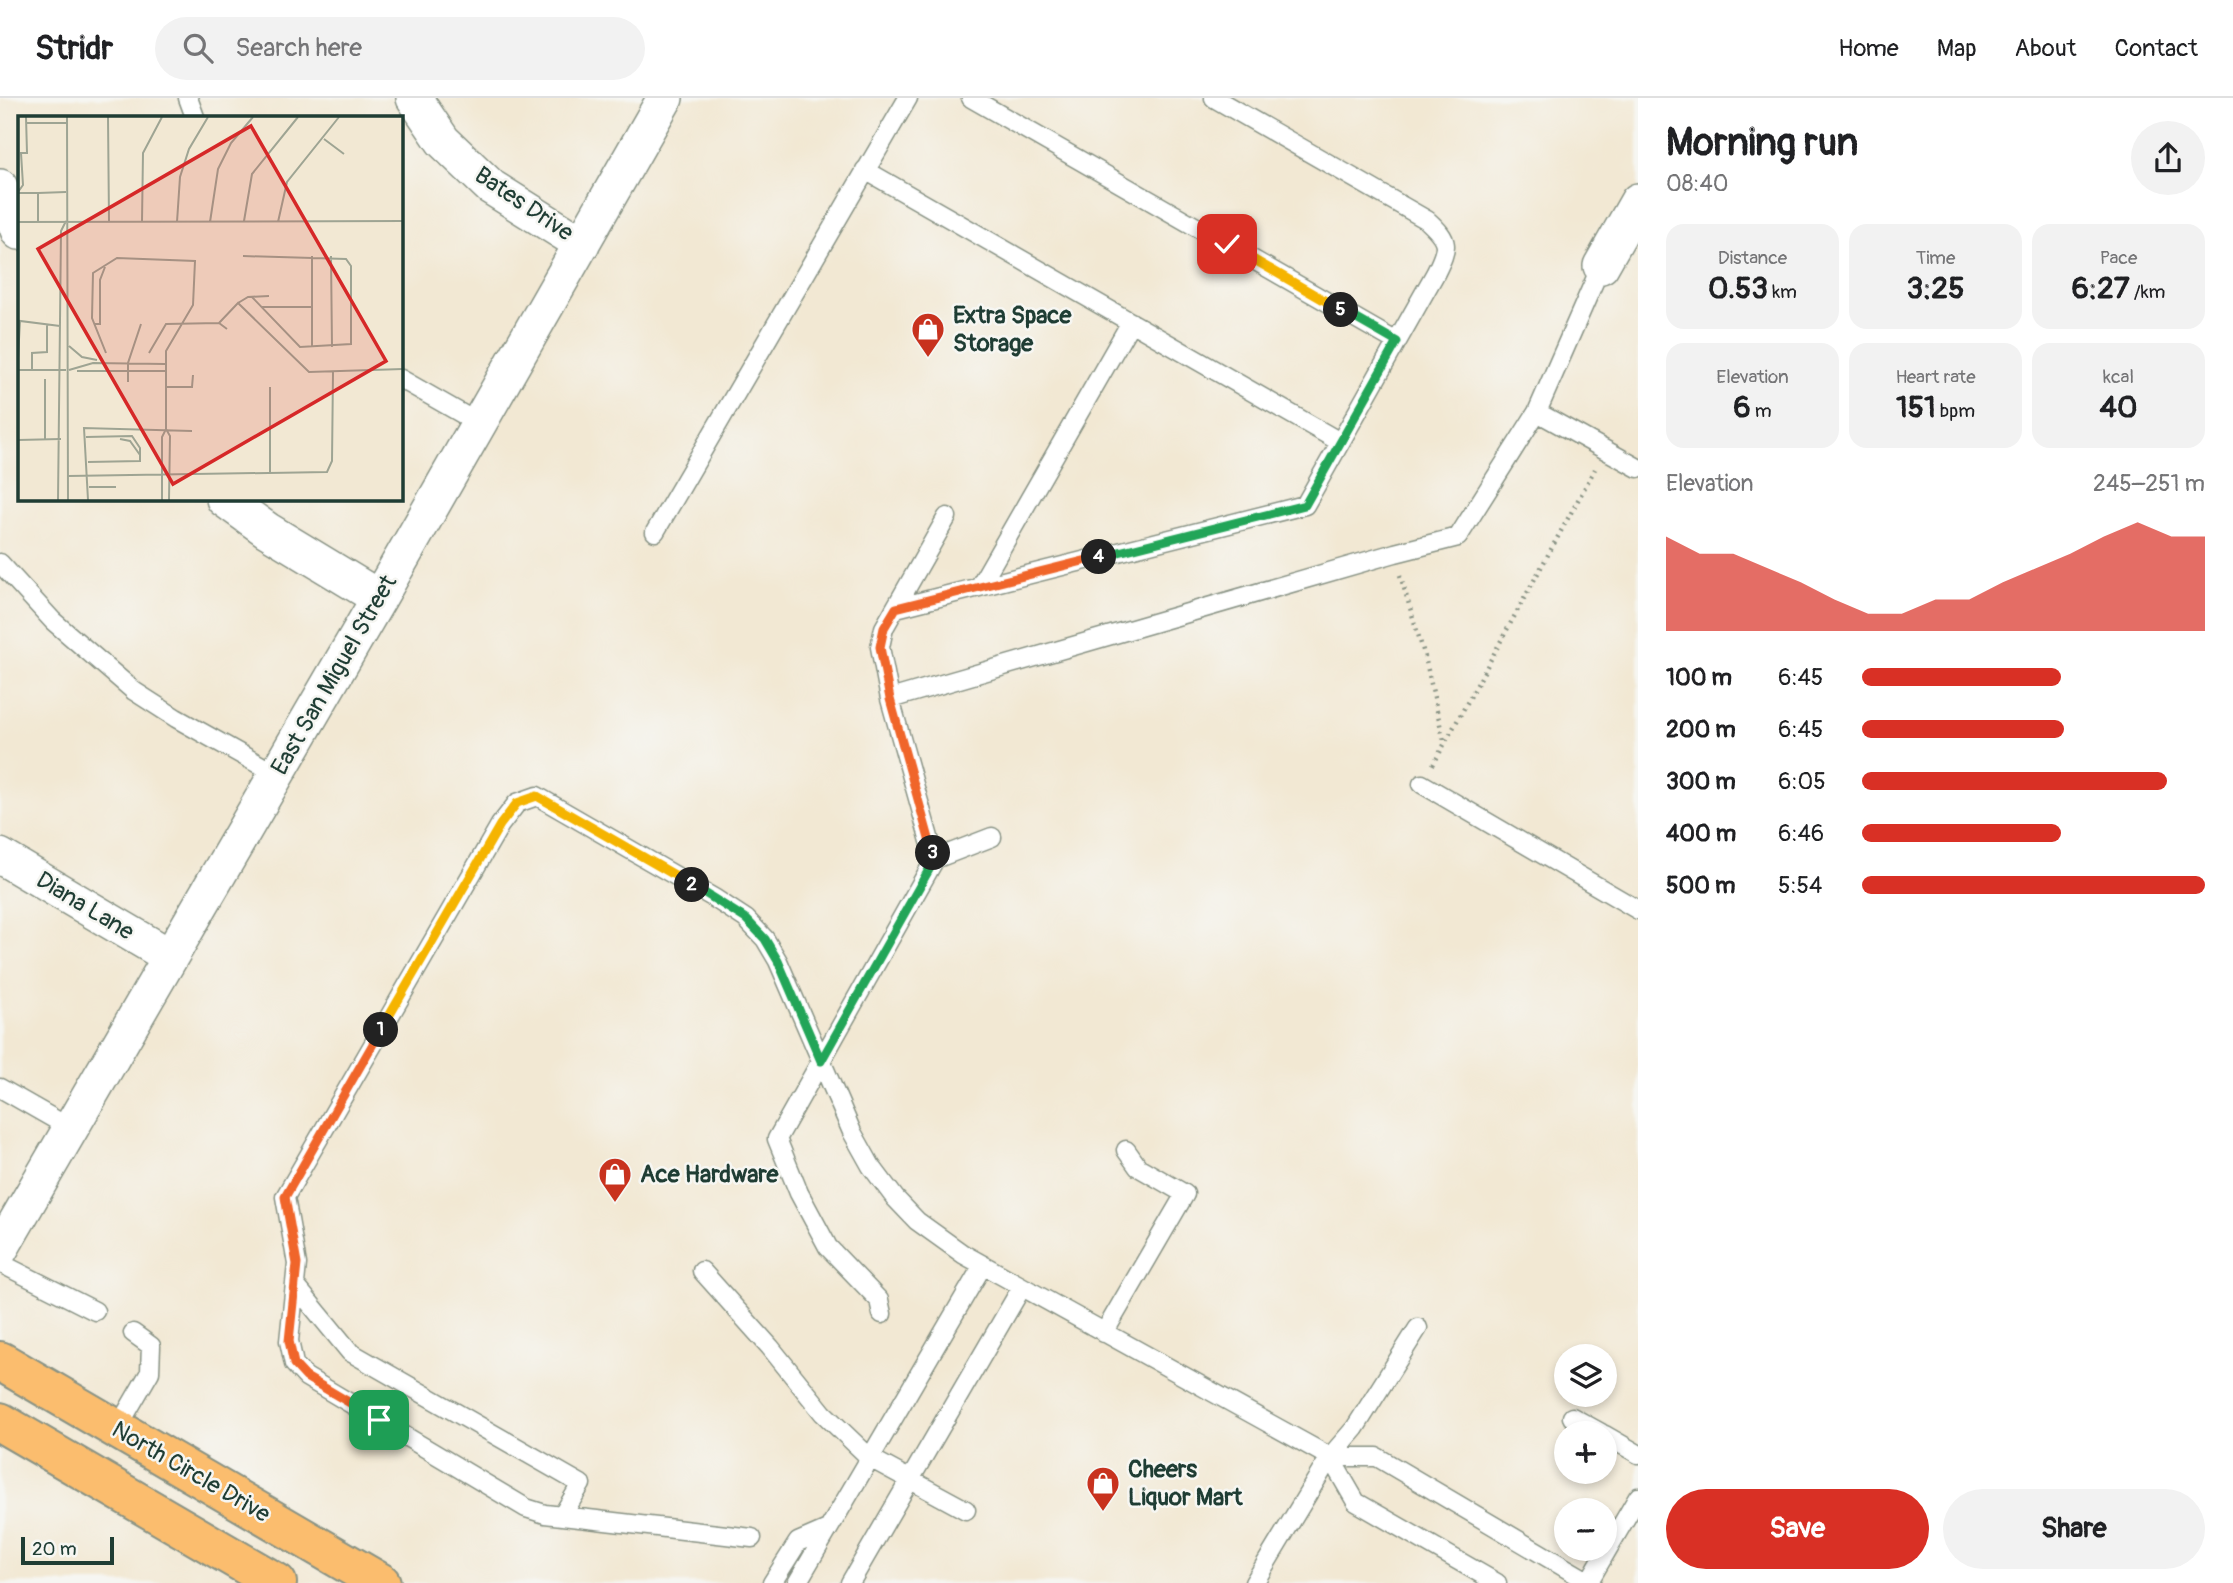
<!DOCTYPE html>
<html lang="en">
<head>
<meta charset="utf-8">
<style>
  :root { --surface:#fff; --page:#f2f2f2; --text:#202124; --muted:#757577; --line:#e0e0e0; --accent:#d93025 }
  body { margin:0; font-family:Pangolin,sans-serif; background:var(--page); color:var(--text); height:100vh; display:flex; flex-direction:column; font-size:26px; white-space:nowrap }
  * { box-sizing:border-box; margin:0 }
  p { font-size:23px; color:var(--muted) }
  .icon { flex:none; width:38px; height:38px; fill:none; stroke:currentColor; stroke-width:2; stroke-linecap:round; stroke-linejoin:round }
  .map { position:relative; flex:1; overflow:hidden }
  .details { display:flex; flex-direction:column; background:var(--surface); width:595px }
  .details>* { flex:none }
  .tools { position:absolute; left:1554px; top:1246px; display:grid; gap:14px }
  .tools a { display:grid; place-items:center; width:63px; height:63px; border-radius:50%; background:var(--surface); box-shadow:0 4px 10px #0003; font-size:35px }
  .scale { position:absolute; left:21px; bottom:18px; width:93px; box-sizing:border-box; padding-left:7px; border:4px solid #1f3d34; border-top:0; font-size:19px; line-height:24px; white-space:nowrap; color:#1f3d34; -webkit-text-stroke:5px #f6f6f2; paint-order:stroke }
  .pin { position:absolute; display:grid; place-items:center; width:60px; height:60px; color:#fff; margin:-30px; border-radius:14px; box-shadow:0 4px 10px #0006 }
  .km { position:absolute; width:35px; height:35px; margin:-18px; border-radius:50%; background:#222; color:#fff; font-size:19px; line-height:35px; text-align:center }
  .round { display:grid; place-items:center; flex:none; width:74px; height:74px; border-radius:37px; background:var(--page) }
  .headline { display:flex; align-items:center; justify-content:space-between; height:119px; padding:0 28px }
  h1 { font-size:38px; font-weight:700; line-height:52px }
  .metrics { display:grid; grid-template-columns:repeat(3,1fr); gap:10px; height:119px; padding:7px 28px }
  .metrics div { display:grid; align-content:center; border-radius:18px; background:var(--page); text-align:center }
  .metrics b { font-size:30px; font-weight:700 }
  .metrics small { font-size:19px; font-weight:400 }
  .metrics p { font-size:19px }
  .chart { height:196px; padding:14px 28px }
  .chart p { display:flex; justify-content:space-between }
  .chart svg { width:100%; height:126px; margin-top:7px; fill:var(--accent); opacity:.7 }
  .primary-button { display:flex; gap:14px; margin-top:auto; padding:14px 28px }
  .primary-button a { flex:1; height:80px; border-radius:42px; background:var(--accent); color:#fff; font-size:28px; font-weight:700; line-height:80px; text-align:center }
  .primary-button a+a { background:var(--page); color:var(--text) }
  ul { padding:0 28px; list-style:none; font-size:23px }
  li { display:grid; grid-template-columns:112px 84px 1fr; align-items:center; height:52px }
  li i { height:18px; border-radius:9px; background:var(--accent) }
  header { display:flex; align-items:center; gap:42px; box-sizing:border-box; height:98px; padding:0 35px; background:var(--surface); border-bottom:2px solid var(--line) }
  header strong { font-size:33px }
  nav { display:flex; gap:38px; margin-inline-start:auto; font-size:24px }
  .search { width:490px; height:63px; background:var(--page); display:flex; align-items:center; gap:18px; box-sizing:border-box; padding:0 24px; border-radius:38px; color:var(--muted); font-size:26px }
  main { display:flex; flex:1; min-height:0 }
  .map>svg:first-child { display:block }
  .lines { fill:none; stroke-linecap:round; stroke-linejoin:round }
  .lane-casing { stroke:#889284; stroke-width:21 }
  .street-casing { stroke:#889284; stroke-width:38 }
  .primary-casing { stroke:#889284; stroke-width:42 }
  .path { stroke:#889284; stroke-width:4.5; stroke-dasharray:2 5; stroke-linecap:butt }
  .lane { stroke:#fff; stroke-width:18 }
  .street { stroke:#fff; stroke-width:35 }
  .primary { stroke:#fbbd6e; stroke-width:38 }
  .split-1-casing { stroke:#fff; stroke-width:14 }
  .split-2-casing { stroke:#fff; stroke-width:14 }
  .split-3-casing { stroke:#fff; stroke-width:14 }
  .split-4-casing { stroke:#fff; stroke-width:14 }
  .split-5-casing { stroke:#fff; stroke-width:14 }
  .split-6-casing { stroke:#fff; stroke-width:14 }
  .split-1 { stroke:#f0652b; stroke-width:9 }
  .split-2 { stroke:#f5b400; stroke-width:9 }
  .split-3 { stroke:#22a559; stroke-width:9 }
  .split-4 { stroke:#f0652b; stroke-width:9 }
  .split-5 { stroke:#22a559; stroke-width:9 }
  .split-6 { stroke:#f5b400; stroke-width:9 }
  .labels { text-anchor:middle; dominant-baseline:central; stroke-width:5; stroke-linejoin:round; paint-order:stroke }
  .street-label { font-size:24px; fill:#1f3d34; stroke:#f6f6f2 }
  .poi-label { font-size:24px; font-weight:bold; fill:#1f3d34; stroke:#f6f6f2; text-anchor:start }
  .inset-road { fill:none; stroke:#9ea493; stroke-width:2 }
  .view { fill:#d62828; fill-opacity:0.15; stroke:#d62828; stroke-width:3.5 }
  .inset-edge { fill:none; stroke:#1f3d34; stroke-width:3.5 }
</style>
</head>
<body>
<header>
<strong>Stridr</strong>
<div class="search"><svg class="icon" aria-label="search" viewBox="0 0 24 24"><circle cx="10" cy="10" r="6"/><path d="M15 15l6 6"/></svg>Search here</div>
<nav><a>Home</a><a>Map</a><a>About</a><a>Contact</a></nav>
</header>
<main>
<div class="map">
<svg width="1638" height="1485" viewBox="0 0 1638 1485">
  <rect width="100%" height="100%" fill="#f6f6f2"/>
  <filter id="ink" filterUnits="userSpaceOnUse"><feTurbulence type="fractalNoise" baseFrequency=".0143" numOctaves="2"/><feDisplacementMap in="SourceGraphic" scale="14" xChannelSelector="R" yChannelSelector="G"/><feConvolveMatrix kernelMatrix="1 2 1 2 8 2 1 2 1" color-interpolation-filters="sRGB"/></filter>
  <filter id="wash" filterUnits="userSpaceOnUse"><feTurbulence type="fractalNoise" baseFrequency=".00686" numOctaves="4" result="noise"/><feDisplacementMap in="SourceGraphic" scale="28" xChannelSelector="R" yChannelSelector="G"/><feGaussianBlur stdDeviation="1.57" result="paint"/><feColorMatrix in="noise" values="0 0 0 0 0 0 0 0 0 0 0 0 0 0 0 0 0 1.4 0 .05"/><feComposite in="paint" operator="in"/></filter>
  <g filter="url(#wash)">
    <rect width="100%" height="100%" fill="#f2e8d3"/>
  </g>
  <g filter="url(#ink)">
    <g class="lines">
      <defs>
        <path id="lane" d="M188 0 195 19
          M971 0 1397 244
          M865 72 1340 344
          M401 281 478 325
          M1537 314 1638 370
          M655 434 908 0
          M0 465 53 523 134 593 176 620 276 676
          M979 489 1131 224
          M896 510 1305 407 1435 176C1449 148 1450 143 1427 122L1214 0
          M890 601 880 549 884 530 947 419
          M1422 686 1638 812
          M935 761 890 601 1395 455 1458 439 1537 314 1601 168
          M0 990 70 1030
          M0 1165 95 1213
          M702 1173 770 1249 823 1315 870 1360 966 1412
          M295 1187 350 1254 581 1386 562 1418
          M882 1216 879 1202 828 1149 799 1095 777 1041 935 761 992 739
          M1104 1235 1185 1096 1138 1069 1126 1052
          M1572 1319 1601 1335
          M117 1331 150 1274 151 1248 133 1235
          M1605 1337 1638 1356
          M752 1440 545 1416 526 1410 306 1279 294 1266 289 1243 297 1166 285 1099 500 727 517 705 537 698 714 800 746 821 765 841 778 863 852 1034 871 1068 895 1100 917 1123 963 1156 1330 1359
          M772 1485 798 1444 828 1431
          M797 1485 983 1167
          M850 1485 1022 1189
          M1254 1485 1330 1359 1355 1330 1418 1230
          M1497 1485 1356 1404 1330 1359H1377L1591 1485
          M1588 1485 1638 1399"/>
        <path id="street" d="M414 0 443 43 491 89 582 146
          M0 89 19 134
          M1601 168 1638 103
          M224 401 267 432 379 500
          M0 758 169 858
          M0 1152 379 500 665 0"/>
        <path id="primary" d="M0 1263 381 1485
          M0 1324 277 1485"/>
      </defs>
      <use href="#lane" class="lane-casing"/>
      <use href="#street" class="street-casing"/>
      <use href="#primary" class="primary-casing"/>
      <path class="path" d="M1400 477 1425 559 1444 644
        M1433 667 1595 371"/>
      <use href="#lane" class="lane"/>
      <use href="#street" class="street"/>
      <use href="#primary" class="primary"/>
    </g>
  </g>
  <g class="lines" filter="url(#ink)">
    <defs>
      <path id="split-1" d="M379 1322 306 1279 294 1266 289 1243 297 1166 285 1099 381 932"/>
      <path id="split-2" d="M381 932 500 727 517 705 537 698 692 787"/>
      <path id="split-3" d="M692 787 746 821 765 841 778 863 821 963 935 761 933 755"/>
      <path id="split-4" d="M933 755 890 601 880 549 884 530 896 510 1099 459"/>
      <path id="split-5" d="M1099 459 1305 407 1397 244 1341 212"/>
      <path id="split-6" d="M1227 146 1341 212"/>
    </defs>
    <use href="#split-1" class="split-1-casing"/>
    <use href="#split-2" class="split-2-casing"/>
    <use href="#split-3" class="split-3-casing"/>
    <use href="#split-4" class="split-4-casing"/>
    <use href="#split-5" class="split-5-casing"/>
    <use href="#split-6" class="split-6-casing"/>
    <use href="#split-1" class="split-1"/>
    <use href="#split-2" class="split-2"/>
    <use href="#split-3" class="split-3"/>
    <use href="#split-4" class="split-4"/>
    <use href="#split-5" class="split-5"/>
    <use href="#split-6" class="split-6"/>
  </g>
  <defs>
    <symbol id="shop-pin" viewBox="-11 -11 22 30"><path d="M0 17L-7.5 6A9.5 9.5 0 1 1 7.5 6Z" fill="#c8321e" stroke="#f6f6f2"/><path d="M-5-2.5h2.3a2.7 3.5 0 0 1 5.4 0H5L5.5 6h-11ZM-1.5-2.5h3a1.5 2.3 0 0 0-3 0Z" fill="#fff"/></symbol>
  </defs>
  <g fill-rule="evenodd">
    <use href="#shop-pin" x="909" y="212" width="38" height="52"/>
    <use href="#shop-pin" x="596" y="1057" width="38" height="52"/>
    <use href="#shop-pin" x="1084" y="1366" width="38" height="52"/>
  </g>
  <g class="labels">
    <g class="street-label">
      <text transform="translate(524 106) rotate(34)">Bates Drive</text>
      <text transform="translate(334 577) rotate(-60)">East San Miguel Street</text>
      <text transform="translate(85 808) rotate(31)">Diana Lane</text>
      <text transform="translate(191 1374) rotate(30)">North Circle Drive</text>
    </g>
    <g class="poi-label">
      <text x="953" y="217">Extra Space<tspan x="953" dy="28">Storage</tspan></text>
      <text x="640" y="1076">Ace Hardware</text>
      <text x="1128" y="1371">Cheers<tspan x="1128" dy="28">Liquor Mart</tspan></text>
    </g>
  </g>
  <g transform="translate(18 18)">
    <rect width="385" height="385" fill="#f2e8d3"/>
    <path class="inset-road" d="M49 1 50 384M90 1 91 105M8 7H49M306 23 326 38M0 76 5 69 3 37H9L8 1M0 77H20V106M20 77 48 76M124 105 125 37 144 1M226 105 234 58 280 1M0 106 385 105M159 106 162 61 171 33 190 1M192 106 200 53 213 27 235 1M260 106 269 66 321 1M225 140 328 143 333 150V228L282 231 234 181M294 140V231M313 140 314 231M220 187 230 181 251 180M244 191H294M201 207 220 187 291 256 385 253M76 208H82V164L87 151M51 230 64 241 79 244M88 237 74 202 75 157 99 142 177 145 175 189 148 235V313M131 237 148 208 201 207 209 213M0 242 2 205 42 210M0 254H48M14 254V237L29 236V208M51 254 75 247 147 248M59 255H147M27 263V324M110 266V247L123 208M147 271H174L175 259M68 321 114 320 122 332V345L70 346M102 323 112 325 122 339M0 324 43 323M252 357V271M50 360 309 356 314 345 315 256M71 371H98M40 384 43 115 48 105M70 384 66 312 174 315M144 384V321L148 313 152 320 151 384"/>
    <path class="view" d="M233 10 368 245 155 368 20 133Z"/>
    <rect width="385" height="385" class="inset-edge"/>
  </g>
</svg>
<div class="tools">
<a><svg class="icon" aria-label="layers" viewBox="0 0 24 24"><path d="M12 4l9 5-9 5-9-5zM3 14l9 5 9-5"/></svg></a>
<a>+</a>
<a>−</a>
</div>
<div class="scale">20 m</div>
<div class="pin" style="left:379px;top:1322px;background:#1e9e55"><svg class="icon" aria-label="arrive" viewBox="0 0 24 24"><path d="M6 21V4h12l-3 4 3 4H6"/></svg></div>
<div class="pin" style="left:1227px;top:146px;background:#d93025"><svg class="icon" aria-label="check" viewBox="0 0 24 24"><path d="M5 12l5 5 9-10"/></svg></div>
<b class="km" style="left:381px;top:932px">1</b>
<b class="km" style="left:692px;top:787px">2</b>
<b class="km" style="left:933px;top:755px">3</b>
<b class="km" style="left:1099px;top:459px">4</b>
<b class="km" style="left:1341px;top:212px">5</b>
</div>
<section class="details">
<div class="headline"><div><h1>Morning run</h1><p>08:40</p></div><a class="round"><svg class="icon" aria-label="share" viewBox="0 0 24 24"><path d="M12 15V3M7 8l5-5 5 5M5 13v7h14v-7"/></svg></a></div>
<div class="metrics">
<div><p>Distance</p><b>0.53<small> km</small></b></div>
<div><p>Time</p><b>3:25</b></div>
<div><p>Pace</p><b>6:27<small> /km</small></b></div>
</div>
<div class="metrics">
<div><p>Elevation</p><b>6<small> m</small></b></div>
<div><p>Heart rate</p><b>151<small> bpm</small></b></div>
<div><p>kcal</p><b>40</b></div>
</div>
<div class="chart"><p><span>Elevation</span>245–251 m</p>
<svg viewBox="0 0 160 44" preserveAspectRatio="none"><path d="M0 44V11L10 17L20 17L30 22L40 27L50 33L60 38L70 38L80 33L90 33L100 27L110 22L120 17L130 11L140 6L150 11L160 11V44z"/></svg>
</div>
<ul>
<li><b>100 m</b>6:45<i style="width:58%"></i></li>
<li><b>200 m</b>6:45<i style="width:59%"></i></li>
<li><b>300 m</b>6:05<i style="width:89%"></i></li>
<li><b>400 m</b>6:46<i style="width:58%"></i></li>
<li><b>500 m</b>5:54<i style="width:100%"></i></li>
</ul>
<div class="primary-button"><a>Save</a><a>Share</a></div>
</section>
</main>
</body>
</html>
